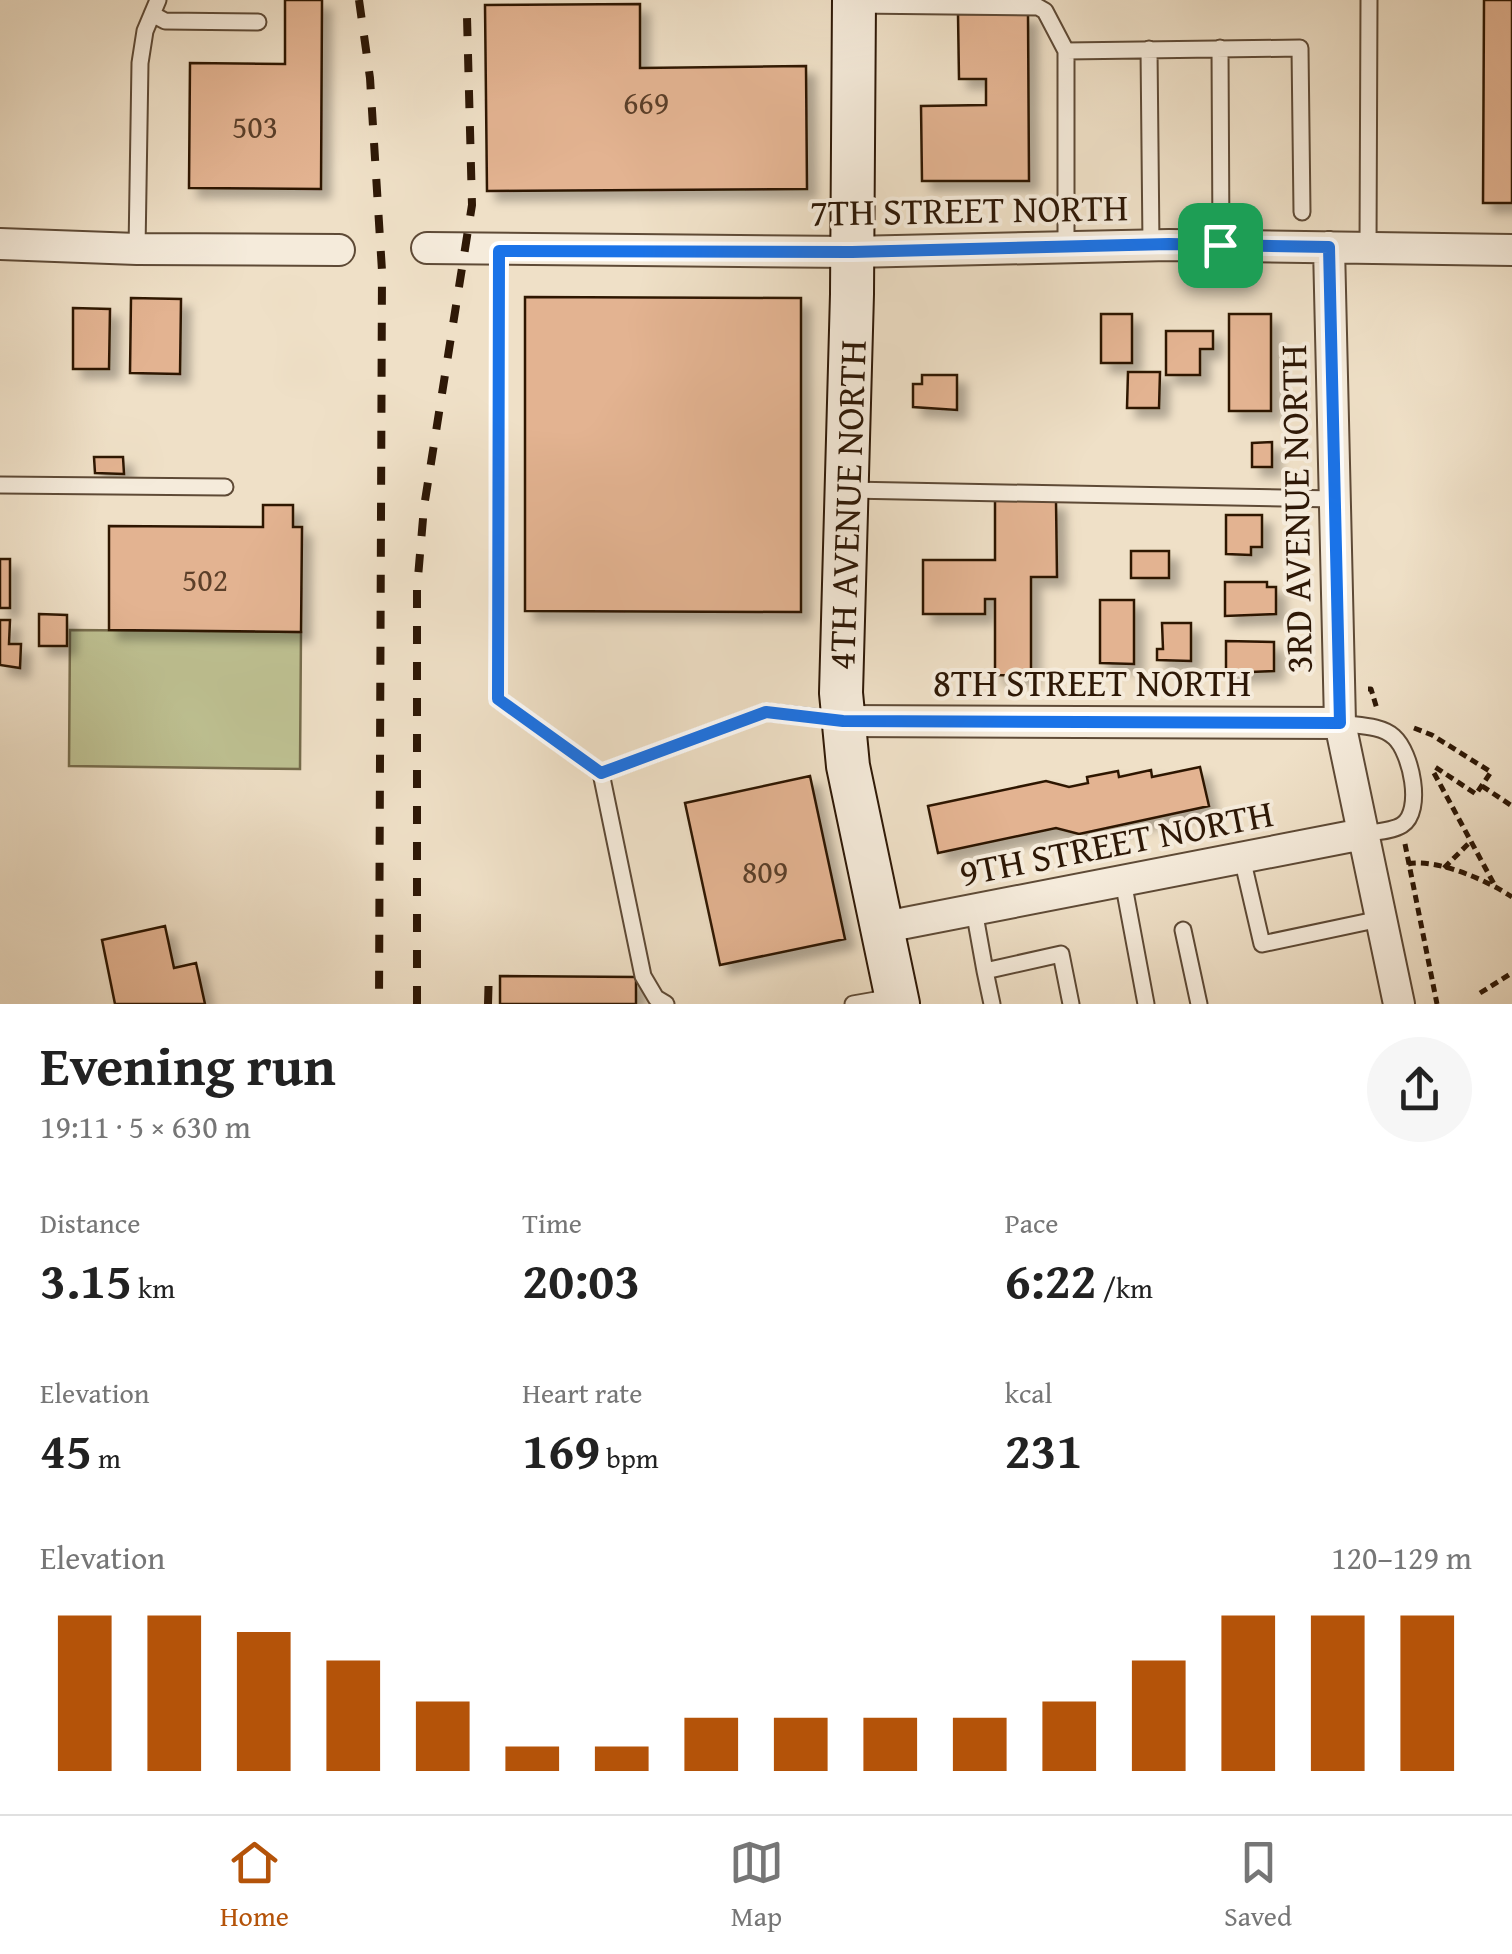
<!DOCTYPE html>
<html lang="en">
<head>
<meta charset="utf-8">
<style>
  :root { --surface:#fff; --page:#f6f6f6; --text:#222; --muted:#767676; --line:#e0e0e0; --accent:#b45309 }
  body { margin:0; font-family:"Gentium Book Plus",serif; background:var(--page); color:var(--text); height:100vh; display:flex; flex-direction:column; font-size:38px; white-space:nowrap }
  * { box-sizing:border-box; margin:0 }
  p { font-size:32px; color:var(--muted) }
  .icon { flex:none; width:55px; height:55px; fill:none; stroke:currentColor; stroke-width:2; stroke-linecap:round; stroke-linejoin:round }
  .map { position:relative; height:1004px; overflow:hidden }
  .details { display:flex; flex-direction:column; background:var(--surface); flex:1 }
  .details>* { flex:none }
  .pin { position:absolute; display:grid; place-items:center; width:85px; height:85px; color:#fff; margin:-42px; border-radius:20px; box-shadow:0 5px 15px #0006 }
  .round { display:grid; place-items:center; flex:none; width:105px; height:105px; border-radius:52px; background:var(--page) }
  .summary { display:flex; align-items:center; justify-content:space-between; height:170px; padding:0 40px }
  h1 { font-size:55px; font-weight:600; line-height:75px }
  .metrics { display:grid; grid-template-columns:repeat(3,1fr); gap:15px; height:170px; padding:10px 40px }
  .metrics div { display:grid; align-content:center }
  .metrics b { font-size:50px; font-weight:600 }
  .metrics small { font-size:28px; font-weight:400 }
  .metrics p { font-size:28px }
  .chart { height:280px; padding:20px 40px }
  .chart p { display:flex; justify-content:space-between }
  .chart svg { width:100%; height:180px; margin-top:10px; stroke:var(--accent); stroke-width:6 }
  .menu { display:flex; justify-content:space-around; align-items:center; height:140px; border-top:2px solid var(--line); background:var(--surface); font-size:28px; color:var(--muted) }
  .menu a { display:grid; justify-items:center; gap:5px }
  .menu .current { color:var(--accent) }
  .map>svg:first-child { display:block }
  .green { fill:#bec192; stroke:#766c4c; stroke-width:2.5 }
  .building { fill:#e3b391; stroke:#2e1806; stroke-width:2.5; filter:url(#shadow) }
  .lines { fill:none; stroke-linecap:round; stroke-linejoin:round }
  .lane-casing { stroke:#5e4a36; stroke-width:19 }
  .street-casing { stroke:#5e4a36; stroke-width:34 }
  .secondary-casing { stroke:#2e1806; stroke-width:46 }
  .path { stroke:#2e1806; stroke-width:5; stroke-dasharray:8 5; stroke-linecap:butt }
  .lane { stroke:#f5ebdb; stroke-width:15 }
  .street { stroke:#f5ebdb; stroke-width:30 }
  .secondary { stroke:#f5ebdb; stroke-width:42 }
  .rail { stroke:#2e1806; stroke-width:8; stroke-dasharray:18 18; stroke-linecap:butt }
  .route-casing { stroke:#fff; stroke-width:20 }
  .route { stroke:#1a73e8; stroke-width:12 }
  .labels { text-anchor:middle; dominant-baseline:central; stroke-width:8; stroke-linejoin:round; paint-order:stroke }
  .number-label { font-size:32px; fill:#5b3f29 }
  .street-label { font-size:38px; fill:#2e1806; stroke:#f5ebdb }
</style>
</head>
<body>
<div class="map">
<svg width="1512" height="1004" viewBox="0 0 1512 1004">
  <defs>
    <filter id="shadow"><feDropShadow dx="9" dy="9" stdDeviation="5" flood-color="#0004"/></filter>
  </defs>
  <rect width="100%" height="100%" fill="#efe0c7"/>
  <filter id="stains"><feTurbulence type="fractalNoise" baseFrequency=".002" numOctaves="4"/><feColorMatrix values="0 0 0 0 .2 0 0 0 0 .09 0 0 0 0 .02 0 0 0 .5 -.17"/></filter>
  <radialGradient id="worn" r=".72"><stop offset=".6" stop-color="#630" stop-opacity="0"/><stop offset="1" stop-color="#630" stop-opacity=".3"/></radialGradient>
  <path class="green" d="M70 630 301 632 300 769 69 766Z"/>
  <path class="building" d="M285 0H322L321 189 189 188 190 63 285 64Z
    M1484 0H1512V203H1483Z
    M640 4V68L806 66 807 189 487 191 485 5Z
    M958 14H1028L1029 181H922L921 106 986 105V79H959Z
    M525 297 801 298V612L525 611Z
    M131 298 181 299 180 374 130 373Z
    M73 308 110 309 109 369H73Z
    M1101 314H1132V363H1101Z
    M1229 314H1271V411H1229Z
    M1166 331H1213V349H1200V375H1166Z
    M1128 372H1160L1159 408H1127Z
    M922 375H957V410L913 407V384H922Z
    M1272 442V467H1252V443Z
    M94 457H123L124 474 95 473Z
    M995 500 1056 501 1057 577H1031V676L995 675V599H985V614H923V560H995Z
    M263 505H293V527H302L301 632 109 630V526L263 527Z
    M1226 515H1262V547H1251V555L1226 554Z
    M1131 551H1169V578H1131Z
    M0 559H10V608H0Z
    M1225 582H1267V587H1276V614L1225 616Z
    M1100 600H1134V664L1100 663Z
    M39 614 67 615V646H39Z
    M0 620H10L9 644H21L20 668 0 665Z
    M1162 623H1191V661L1157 660V649H1163Z
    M1226 641 1274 642V671L1226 673Z
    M1200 767 1209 806 1079 834 1056 828 938 853 928 806 1046 781 1069 787 1088 783 1087 777 1118 771 1119 777 1151 770 1152 777Z
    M810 776 845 939 720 965 685 803Z
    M165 926 174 968 196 963 205 1004H115L102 940Z
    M500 976 636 977V1004H500Z"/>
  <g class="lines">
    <defs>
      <path id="lane" d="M855 5 1038 7 1045 11 1066 51
        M152 14 165 21 258 22
        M1220 48 1221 245
        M1149 49 1151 245
        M1368 247 1369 0
        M1066 248V51L1300 48 1302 212
        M137 249 140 63 145 31 158 0
        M499 251 498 699 601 773 643 976 656 998 666 1004
        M0 485 225 487
        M849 490 1335 499
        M1340 723C1357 726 1381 725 1394 737 1411 752 1424 811 1402 825 1393 831 1374 832 1363 834
        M601 773 766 712 839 720
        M1242 858 1262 944 1380 919
        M1123 881 1146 1004
        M974 910 985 971 1061 954 1071 1004
        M1183 930 1199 1004
        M985 971 992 1004
        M853 1004 893 997"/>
      <path id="street" d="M0 244 137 249 339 250
        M1329 247 1340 723 1399 1004
        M427 248 852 252 1169 245 1512 250
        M843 721 1340 723
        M885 927 1363 834"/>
      <path id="secondary" d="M854 0 852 294 841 693 848 766 898 1004"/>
    </defs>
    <use href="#lane" class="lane-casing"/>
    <use href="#street" class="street-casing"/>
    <use href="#secondary" class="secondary-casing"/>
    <path class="path" d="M1368 689H1371L1377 709
      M1414 728 1432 735 1491 772 1476 794 1432 765
      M1434 773 1494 884
      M1482 786 1512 806
      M1405 844 1437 1004
      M1408 864C1436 858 1489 881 1512 897
      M1444 868 1470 842
      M1480 993 1512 973"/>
    <use href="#lane" class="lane"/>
    <use href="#street" class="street"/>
    <use href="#secondary" class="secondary"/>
    <path class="rail" d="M359 0 370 78 382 271 379 1004
      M417 1004V589L424 507 472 205 467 17
      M488 1004 489 969"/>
  </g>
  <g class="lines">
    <defs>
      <path id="route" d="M1169 244 1329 247 1340 723 843 721 766 712 601 773 498 699 499 251 852 252Z"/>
    </defs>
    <use href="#route" class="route-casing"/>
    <use href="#route" class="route"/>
  </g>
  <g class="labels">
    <g class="number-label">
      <text x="646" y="102">669</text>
      <text x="255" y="126">503</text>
      <text x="205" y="579">502</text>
      <text x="765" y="871">809</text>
    </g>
    <g class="street-label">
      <text transform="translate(969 209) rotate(-1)">7TH STREET NORTH</text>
      <text transform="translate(846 505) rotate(-88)">4TH AVENUE NORTH</text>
      <text transform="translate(1295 509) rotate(-91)">3RD AVENUE NORTH</text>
      <text x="1092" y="682">8TH STREET NORTH</text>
      <text transform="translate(1116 842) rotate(-11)">9TH STREET NORTH</text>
    </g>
  </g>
  <rect width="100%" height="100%" filter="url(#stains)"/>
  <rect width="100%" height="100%" fill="url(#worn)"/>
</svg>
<div class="pin" style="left:1220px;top:245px;background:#1e9e55"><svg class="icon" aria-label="arrive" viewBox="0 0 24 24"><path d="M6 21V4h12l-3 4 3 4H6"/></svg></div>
</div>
<section class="details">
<div class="summary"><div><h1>Evening run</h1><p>19:11 · 5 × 630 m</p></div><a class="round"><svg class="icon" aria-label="share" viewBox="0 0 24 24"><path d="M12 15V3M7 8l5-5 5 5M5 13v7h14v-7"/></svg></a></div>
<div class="metrics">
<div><p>Distance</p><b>3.15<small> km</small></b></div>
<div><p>Time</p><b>20:03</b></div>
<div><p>Pace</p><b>6:22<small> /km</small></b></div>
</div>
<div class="metrics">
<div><p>Elevation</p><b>45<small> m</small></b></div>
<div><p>Heart rate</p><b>169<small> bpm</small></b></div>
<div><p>kcal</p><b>231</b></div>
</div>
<div class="chart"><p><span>Elevation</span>120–129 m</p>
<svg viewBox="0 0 160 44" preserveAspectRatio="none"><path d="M5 44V6M15 44V6M25 44V10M35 44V17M45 44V27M55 44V38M65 44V38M75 44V31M85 44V31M95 44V31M105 44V31M115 44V27M125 44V17M135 44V6M145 44V6M155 44V6"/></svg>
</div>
</section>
<nav class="menu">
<a class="current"><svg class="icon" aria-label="home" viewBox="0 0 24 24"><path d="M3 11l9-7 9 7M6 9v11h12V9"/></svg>Home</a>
<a><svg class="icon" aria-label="map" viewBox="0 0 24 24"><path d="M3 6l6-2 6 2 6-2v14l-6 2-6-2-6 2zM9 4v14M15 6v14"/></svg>Map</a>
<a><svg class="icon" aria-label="saved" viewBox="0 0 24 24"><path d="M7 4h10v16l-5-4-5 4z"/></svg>Saved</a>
</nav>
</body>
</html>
